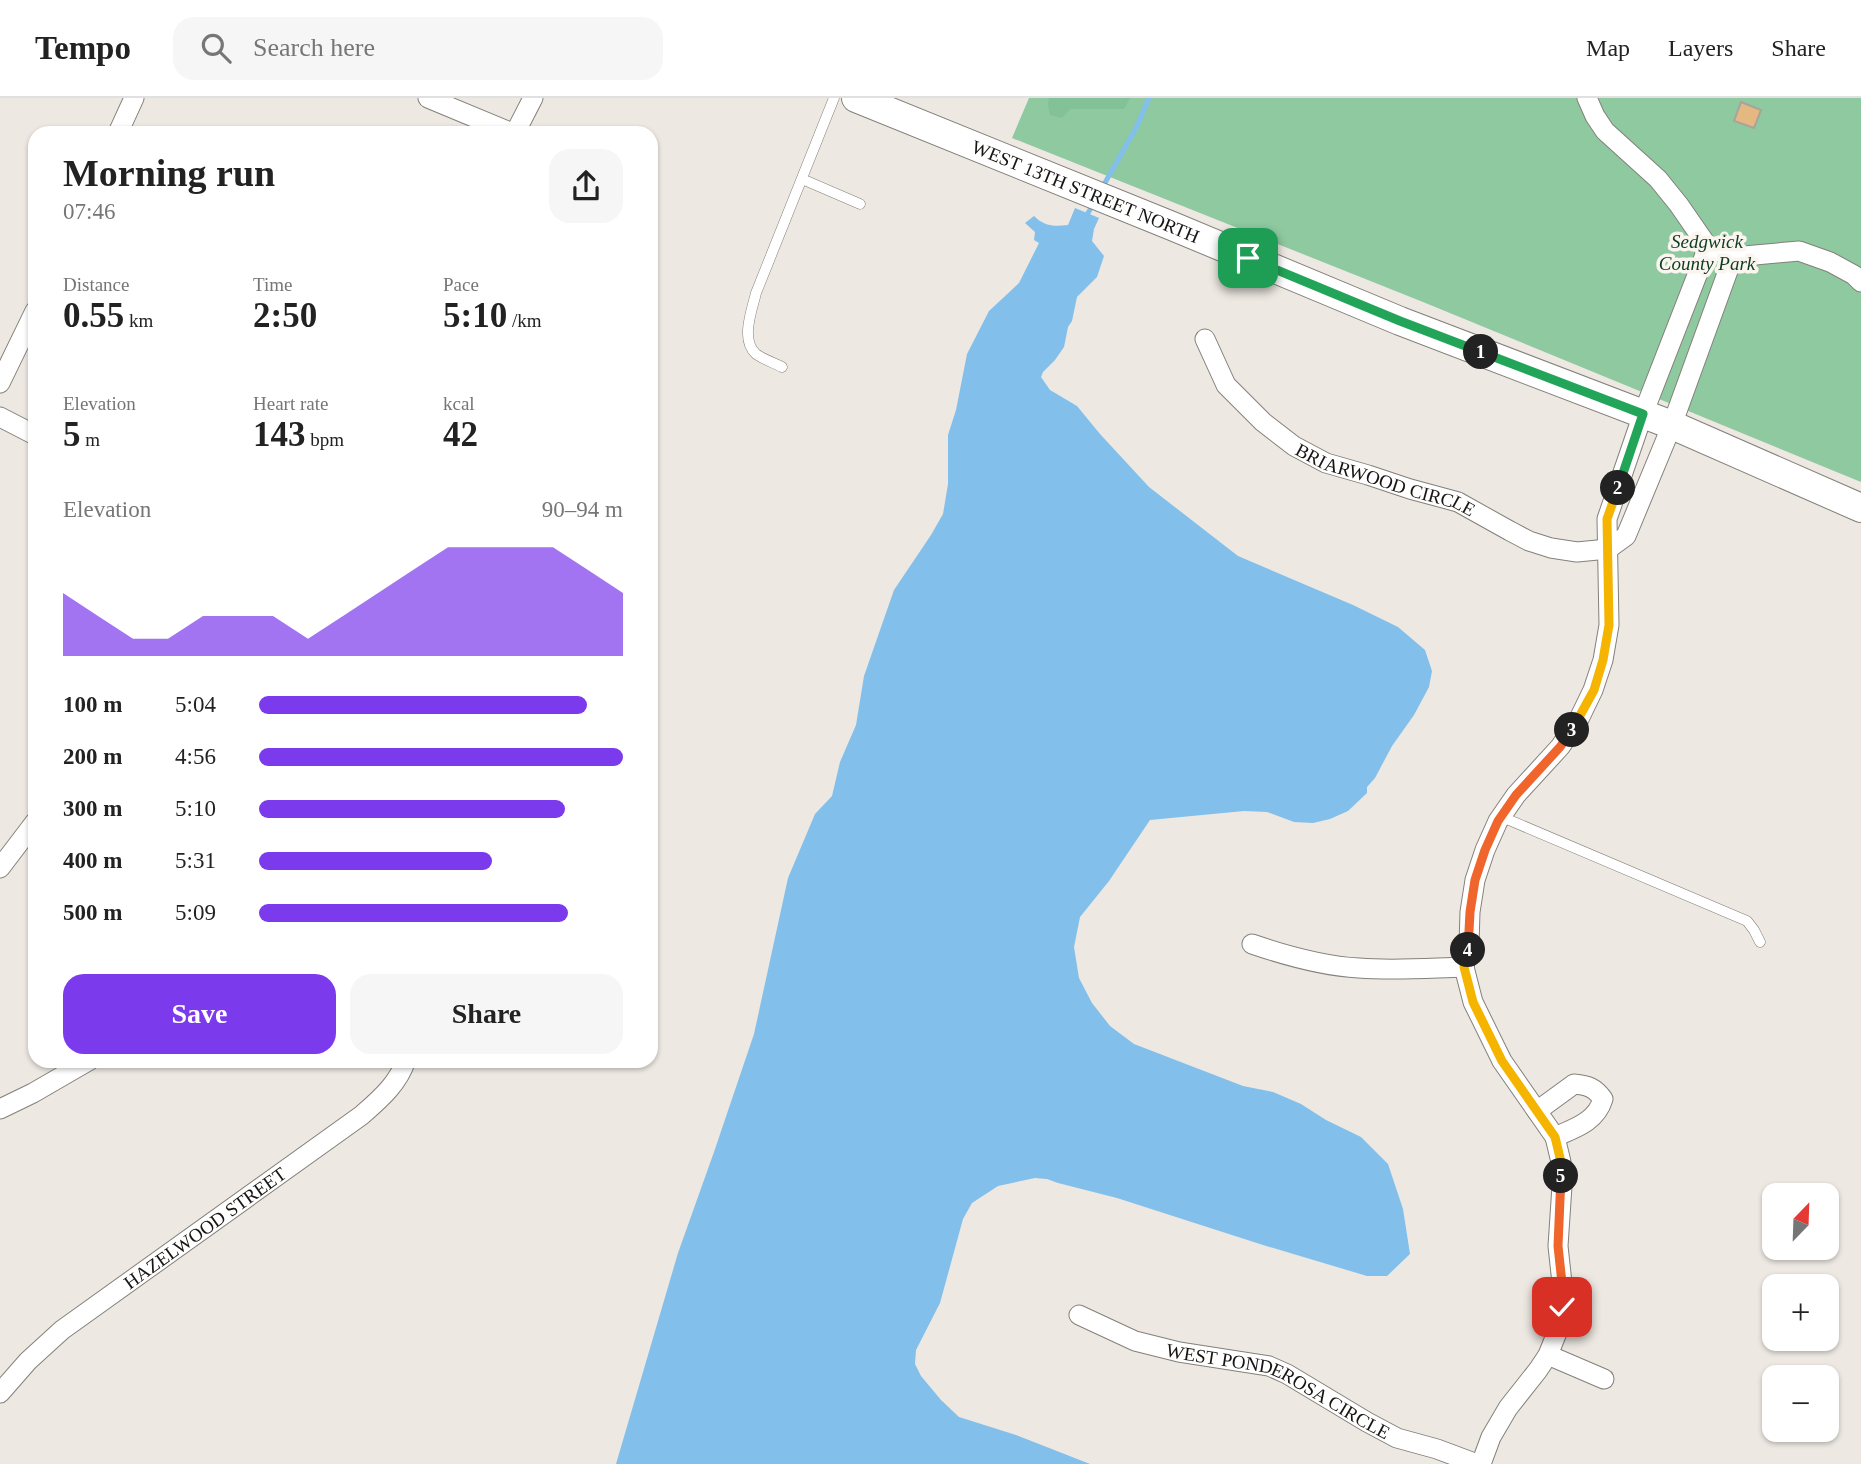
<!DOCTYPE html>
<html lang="en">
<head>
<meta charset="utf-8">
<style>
  :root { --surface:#fff; --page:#f6f6f6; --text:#222; --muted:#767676; --line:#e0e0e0; --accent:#7c3aed }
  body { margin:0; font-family:Georgia,serif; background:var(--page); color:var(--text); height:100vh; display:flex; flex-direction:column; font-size:26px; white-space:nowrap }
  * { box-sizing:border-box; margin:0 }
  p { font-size:23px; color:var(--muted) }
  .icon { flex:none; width:38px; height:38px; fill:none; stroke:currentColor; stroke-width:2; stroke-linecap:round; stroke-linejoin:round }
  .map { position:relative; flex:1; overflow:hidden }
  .panel { position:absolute; left:28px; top:28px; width:630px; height:942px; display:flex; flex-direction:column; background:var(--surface); border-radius:21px; box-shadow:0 2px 5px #0004 }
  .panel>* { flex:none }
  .needle { width:46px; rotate:23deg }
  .tools { position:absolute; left:1762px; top:1085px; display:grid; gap:14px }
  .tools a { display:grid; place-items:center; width:77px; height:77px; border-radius:14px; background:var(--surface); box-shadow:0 2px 5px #0004; font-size:35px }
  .pin { position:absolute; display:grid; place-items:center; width:60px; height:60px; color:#fff; margin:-30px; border-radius:14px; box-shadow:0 4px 10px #0006 }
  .km { position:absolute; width:35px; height:35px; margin:-18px; border-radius:50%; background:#222; color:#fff; font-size:19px; line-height:35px; text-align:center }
  .round { display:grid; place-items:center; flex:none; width:74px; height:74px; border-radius:21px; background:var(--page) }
  .overview { display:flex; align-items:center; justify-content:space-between; height:119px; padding:0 35px }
  h1 { font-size:38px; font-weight:700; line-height:52px }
  .metrics { display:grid; grid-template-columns:repeat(3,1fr); gap:10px; height:119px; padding:7px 35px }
  .metrics div { display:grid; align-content:center }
  .metrics b { font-size:35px; font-weight:700 }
  .metrics small { font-size:19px; font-weight:400 }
  .metrics p { font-size:19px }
  .chart { height:196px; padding:14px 35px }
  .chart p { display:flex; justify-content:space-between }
  .chart svg { width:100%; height:126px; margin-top:7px; fill:var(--accent); opacity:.7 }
  .cta { display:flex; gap:14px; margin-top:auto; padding:14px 35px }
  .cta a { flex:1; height:80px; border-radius:21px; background:var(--accent); color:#fff; font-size:28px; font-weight:700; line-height:80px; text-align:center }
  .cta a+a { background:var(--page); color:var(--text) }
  ul { padding:0 35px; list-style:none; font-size:23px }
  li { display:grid; grid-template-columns:112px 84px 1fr; align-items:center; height:52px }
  li i { height:18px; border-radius:9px; background:var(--accent) }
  header { display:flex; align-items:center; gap:42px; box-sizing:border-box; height:98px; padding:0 35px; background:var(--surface); border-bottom:2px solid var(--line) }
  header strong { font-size:33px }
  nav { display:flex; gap:38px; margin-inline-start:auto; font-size:24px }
  .search { width:490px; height:63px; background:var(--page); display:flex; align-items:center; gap:18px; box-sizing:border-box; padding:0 24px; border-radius:21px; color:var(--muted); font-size:26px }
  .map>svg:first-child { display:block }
  .green { fill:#8ec9a0 }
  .forest { fill:#83c196 }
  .water { fill:#82bfea }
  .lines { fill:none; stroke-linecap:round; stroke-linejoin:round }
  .stream { stroke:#82bfea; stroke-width:5 }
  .building { fill:#e5b781; stroke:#a8a39d; stroke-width:2 }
  .lane-casing { stroke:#84807a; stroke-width:11 }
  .street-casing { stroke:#84807a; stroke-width:21 }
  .secondary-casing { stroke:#84807a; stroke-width:30 }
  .lane { stroke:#fff; stroke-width:10 }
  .street { stroke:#fff; stroke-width:19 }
  .secondary { stroke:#fff; stroke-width:28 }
  .split-1-casing { stroke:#fff; stroke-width:14 }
  .split-2-casing { stroke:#fff; stroke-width:14 }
  .split-3-casing { stroke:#fff; stroke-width:14 }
  .split-4-casing { stroke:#fff; stroke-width:14 }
  .split-5-casing { stroke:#fff; stroke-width:14 }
  .split-6-casing { stroke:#fff; stroke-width:14 }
  .split-1 { stroke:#22a559; stroke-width:9 }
  .split-2 { stroke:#22a559; stroke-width:9 }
  .split-3 { stroke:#f5b400; stroke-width:9 }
  .split-4 { stroke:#f0652b; stroke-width:9 }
  .split-5 { stroke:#f5b400; stroke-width:9 }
  .split-6 { stroke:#f0652b; stroke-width:9 }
  .labels { text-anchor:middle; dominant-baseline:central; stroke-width:7; stroke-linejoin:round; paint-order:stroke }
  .street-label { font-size:19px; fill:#171513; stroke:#faf5ef }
  .park-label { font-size:19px; font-style:italic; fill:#0d3d21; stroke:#faf5ef }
</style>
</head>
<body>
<header>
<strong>Tempo</strong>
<div class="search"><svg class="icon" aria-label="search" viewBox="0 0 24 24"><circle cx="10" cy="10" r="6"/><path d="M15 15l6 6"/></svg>Search here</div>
<nav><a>Map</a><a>Layers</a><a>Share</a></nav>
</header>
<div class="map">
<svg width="1861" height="1366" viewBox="0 0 1861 1366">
  <rect width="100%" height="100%" fill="#ede8e2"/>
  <path class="green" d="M1029 0H1861V384L1423 204 1012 40Z"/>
  <path class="forest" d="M1049 0H1130L1124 11H1070L1062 20 1050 17 1048 6Z"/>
  <path class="water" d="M1075 110 1099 120 1094 131 1092 143 1104 158 1097 179 1077 199 1072 223 1068 229 1064 249 1055 262 1043 274 1041 279 1050 292 1077 308 1100 336 1149 389 1238 458 1353 507 1398 529 1425 552 1432 573 1429 589 1414 617 1392 648 1375 680 1367 689V695L1348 713 1330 721 1313 725 1294 724 1267 714 1244 713 1150 722 1109 783 1080 819 1074 849 1079 880 1092 905 1110 928 1134 946 1243 988 1273 994 1301 1006 1326 1022 1361 1039 1388 1066 1403 1111 1410 1156 1387 1178H1367L1263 1147 1117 1100 1058 1085 1047 1081 1035 1080 998 1088 972 1105 963 1121 940 1205 916 1252 915 1266 921 1278 941 1302 959 1319 1016 1337 1090 1366H616L678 1155 714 1054 754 936 788 780 815 716 832 698 840 664 856 627 864 578 894 492 931 437 943 416 948 386V337L956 312 967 256 989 213 1019 185 1039 145 1034 142 1035 134 1025 125 1034 118C1044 128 1054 129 1068 127Z"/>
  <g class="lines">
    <path class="stream" d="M1102 90 1136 30 1149 0
      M1088 115 1094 105"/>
  </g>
  <path class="building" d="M1741 4 1761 12 1754 30 1734 23Z"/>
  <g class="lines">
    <defs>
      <path id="lane" d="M802 81 860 106
        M782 269C774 265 763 261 756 256 740 242 752 212 756 195L834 0
        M1502 719 1747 823 1754 832 1760 844"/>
      <g id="street">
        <path d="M428 0 512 35"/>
        <path d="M1587 0 1595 18 1605 33 1658 81 1679 107 1708 149 1733 159 1799 153 1830 164 1854 177 1861 184"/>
        <path d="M118 35 134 0"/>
        <path d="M515 35 533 0"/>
        <path id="s1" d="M1205 241 1226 287 1263 324 1294 348 1326 365 1368 377 1410 391 1458 404 1510 433 1529 443 1551 450 1577 454 1608 451 1626 438 1672 327 1733 159"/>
        <path d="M0 285 35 213"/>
        <path d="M0 319 35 337"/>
        <path d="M0 770 35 724"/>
        <path d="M1252 846C1287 858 1323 868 1359 870 1394 873 1429 870 1464 869"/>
        <path d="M0 1011 33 995 90 962"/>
        <path d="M1537 1013 1574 986C1588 987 1595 990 1603 1001 1596 1024 1575 1030 1555 1039"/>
        <path id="s2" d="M1079 1217 1135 1243 1179 1254 1269 1268 1287 1276 1367 1324 1397 1340 1437 1351 1477 1366"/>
        <path d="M1548 1257 1604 1281"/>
        <path id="s3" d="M0 1295 28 1263 62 1232 362 1017C380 1001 398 986 406 962"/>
        <path d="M1481 1366 1491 1339 1508 1310 1538 1272 1548 1257 1558 1232 1562 1209V1185L1558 1148 1562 1088 1561 1064 1555 1039 1502 963 1473 904 1464 869 1469 846 1470 814 1475 782 1485 752 1498 723 1516 697 1560 649 1578 623 1593 592 1603 562 1609 527 1607 421 1643 316 1708 149"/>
      </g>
      <g id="secondary">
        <path id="s4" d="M856 0 1172 128 1400 223 1672 327 1861 410"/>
      </g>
    </defs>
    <use href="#lane" class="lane-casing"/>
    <use href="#street" class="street-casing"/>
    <use href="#secondary" class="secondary-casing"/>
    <use href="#lane" class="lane"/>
    <use href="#street" class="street"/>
    <use href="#secondary" class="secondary"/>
  </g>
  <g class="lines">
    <defs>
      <path id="split-1" d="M1248 160 1400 223 1481 254"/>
      <path id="split-2" d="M1481 254 1643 316 1618 390"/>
      <path id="split-3" d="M1572 632 1594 592 1603 562 1609 527 1607 421 1618 390"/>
      <path id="split-4" d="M1468 852 1470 814 1475 782 1485 752 1498 723 1516 697 1560 649 1572 632"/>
      <path id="split-5" d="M1468 852 1464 869 1473 904 1502 963 1555 1039 1561 1064V1078"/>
      <path id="split-6" d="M1561 1078 1558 1148 1562 1185V1209"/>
    </defs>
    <use href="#split-1" class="split-1-casing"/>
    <use href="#split-2" class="split-2-casing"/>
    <use href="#split-3" class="split-3-casing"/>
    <use href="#split-4" class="split-4-casing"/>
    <use href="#split-5" class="split-5-casing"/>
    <use href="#split-6" class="split-6-casing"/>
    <use href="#split-1" class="split-1"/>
    <use href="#split-2" class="split-2"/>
    <use href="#split-3" class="split-3"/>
    <use href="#split-4" class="split-4"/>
    <use href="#split-5" class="split-5"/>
    <use href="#split-6" class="split-6"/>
  </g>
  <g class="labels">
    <g class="street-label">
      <text stroke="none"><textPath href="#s4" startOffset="248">WEST 13TH STREET NORTH</textPath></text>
      <text stroke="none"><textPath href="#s1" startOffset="240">BRIARWOOD CIRCLE</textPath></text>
      <text stroke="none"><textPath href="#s3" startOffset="264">HAZELWOOD STREET</textPath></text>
      <text stroke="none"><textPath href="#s2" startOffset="215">WEST PONDEROSA CIRCLE</textPath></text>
    </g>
    <g class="park-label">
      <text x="1707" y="143">Sedgwick<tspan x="1707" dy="22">County Park</tspan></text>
    </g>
  </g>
</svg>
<div class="tools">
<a><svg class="needle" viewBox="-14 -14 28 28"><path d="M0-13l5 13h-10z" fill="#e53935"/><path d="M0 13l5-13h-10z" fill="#767676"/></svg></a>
<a>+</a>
<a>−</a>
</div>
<div class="pin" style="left:1248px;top:160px;background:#1e9e55"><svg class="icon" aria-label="arrive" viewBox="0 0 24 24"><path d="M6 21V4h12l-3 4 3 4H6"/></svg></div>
<div class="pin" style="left:1562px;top:1209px;background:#d93025"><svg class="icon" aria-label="check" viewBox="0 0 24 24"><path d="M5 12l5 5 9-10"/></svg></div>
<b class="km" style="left:1481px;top:254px">1</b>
<b class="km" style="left:1618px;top:390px">2</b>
<b class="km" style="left:1572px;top:632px">3</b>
<b class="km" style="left:1468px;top:852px">4</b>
<b class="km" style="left:1561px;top:1078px">5</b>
<section class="panel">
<div class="overview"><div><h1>Morning run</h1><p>07:46</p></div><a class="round"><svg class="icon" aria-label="share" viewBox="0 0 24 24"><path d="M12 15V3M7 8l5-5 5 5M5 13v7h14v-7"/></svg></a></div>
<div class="metrics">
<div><p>Distance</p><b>0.55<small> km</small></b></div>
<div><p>Time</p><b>2:50</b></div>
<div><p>Pace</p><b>5:10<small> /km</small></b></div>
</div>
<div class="metrics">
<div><p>Elevation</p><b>5<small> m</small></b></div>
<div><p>Heart rate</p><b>143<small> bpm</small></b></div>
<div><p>kcal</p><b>42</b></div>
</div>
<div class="chart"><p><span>Elevation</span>90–94 m</p>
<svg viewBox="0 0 160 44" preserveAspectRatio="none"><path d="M0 44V22L10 30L20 38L30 38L40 30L50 30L60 30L70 38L80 30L90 22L100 14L110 6L120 6L130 6L140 6L150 14L160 22V44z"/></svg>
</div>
<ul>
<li><b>100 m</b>5:04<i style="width:90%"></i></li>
<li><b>200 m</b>4:56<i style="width:100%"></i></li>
<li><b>300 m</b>5:10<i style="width:84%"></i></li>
<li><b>400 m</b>5:31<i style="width:64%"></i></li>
<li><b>500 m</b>5:09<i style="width:85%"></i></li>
</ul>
<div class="cta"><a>Save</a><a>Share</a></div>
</section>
</div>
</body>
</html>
